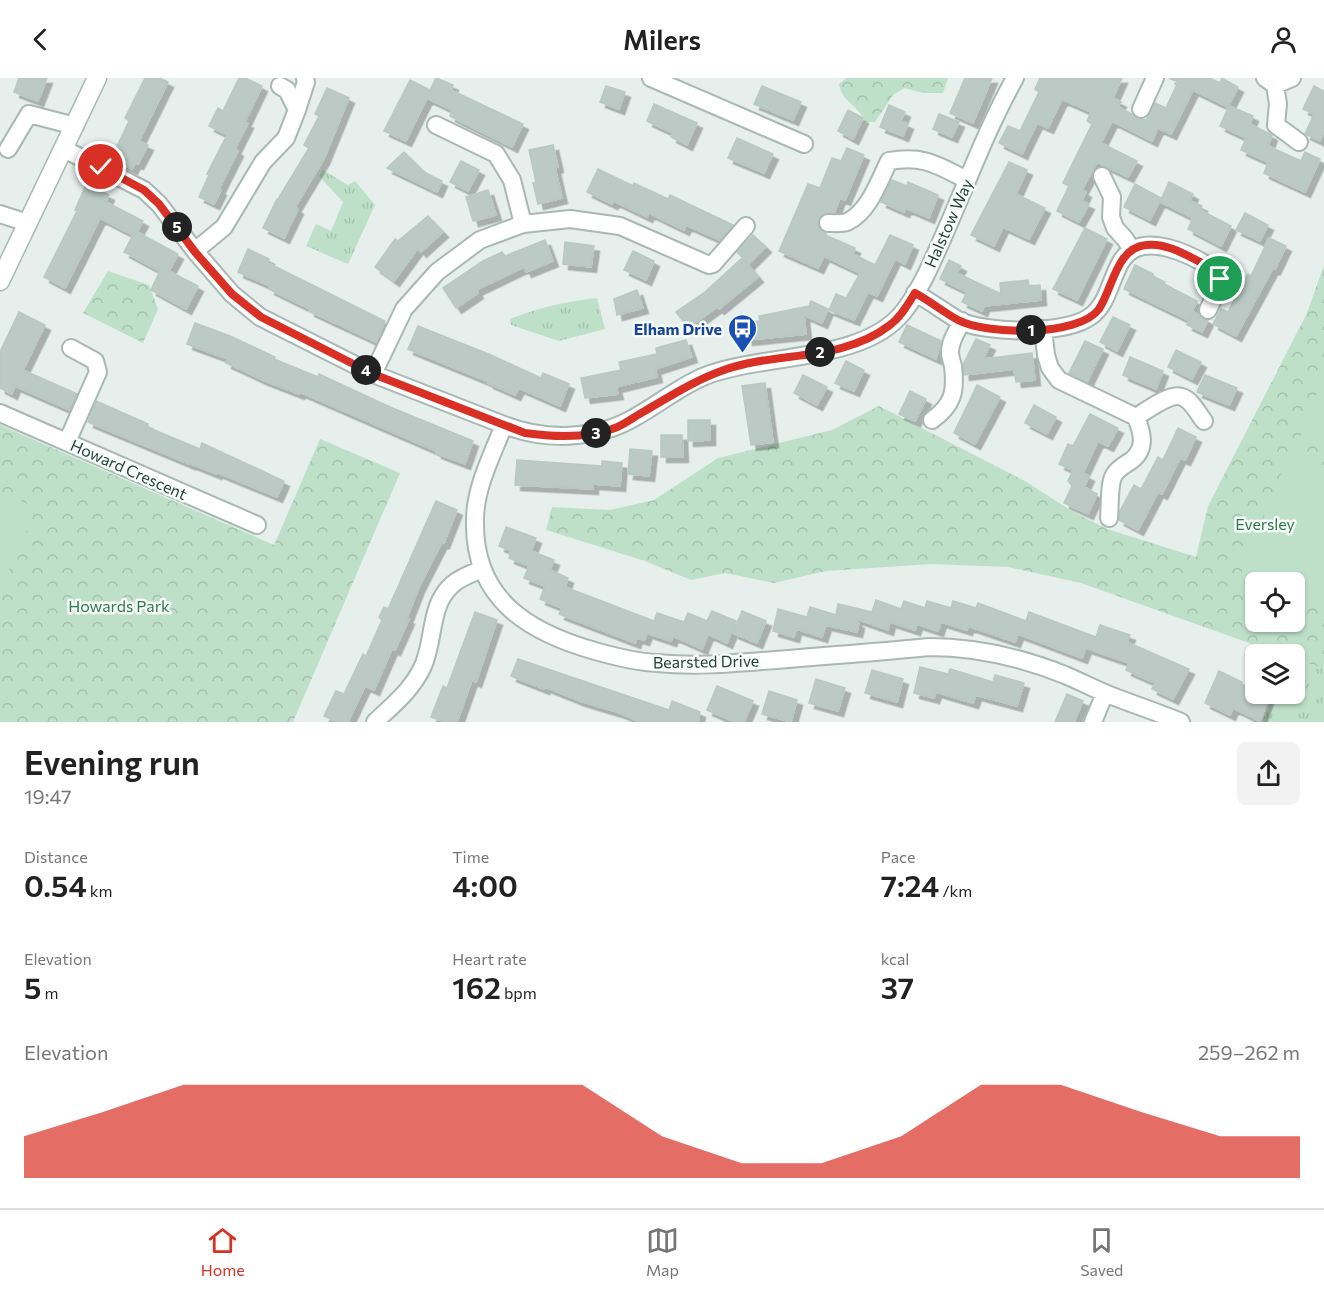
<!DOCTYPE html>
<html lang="en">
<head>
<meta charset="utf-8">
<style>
  :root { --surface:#fff; --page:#f2f2f2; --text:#222; --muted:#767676; --line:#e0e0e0; --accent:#d93025 }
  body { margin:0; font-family:Commissioner,sans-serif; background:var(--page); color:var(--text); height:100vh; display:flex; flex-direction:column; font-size:22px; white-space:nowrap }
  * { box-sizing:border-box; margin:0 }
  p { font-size:20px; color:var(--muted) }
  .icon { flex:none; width:33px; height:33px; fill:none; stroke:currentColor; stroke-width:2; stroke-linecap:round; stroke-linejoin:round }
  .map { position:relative; height:644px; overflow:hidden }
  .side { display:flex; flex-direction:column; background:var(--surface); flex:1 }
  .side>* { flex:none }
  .fabs { position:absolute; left:1245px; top:494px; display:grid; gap:12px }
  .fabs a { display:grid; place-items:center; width:60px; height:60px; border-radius:9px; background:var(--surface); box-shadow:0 2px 4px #0004; font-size:30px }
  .pin { position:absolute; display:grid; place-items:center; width:51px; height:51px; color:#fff; margin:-26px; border:3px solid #fff; border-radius:50%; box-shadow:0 2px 6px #0007 }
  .km { position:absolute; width:30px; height:30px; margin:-15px; border-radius:50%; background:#222; color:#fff; font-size:16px; line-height:30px; text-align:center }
  .round { display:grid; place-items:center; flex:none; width:63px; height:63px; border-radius:9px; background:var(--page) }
  .overview { display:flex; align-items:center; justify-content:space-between; height:102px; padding:0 24px }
  h1 { font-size:33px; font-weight:600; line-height:45px }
  .figures { display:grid; grid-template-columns:repeat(3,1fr); gap:9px; height:102px; padding:6px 24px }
  .figures div { display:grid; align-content:center }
  .figures b { font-size:30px; font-weight:600 }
  .figures small { font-size:16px; font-weight:400 }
  .figures p { font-size:16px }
  .chart { height:168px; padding:12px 24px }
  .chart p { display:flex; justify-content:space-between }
  .chart svg { width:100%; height:108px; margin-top:6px; fill:var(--accent); opacity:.7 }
  header { display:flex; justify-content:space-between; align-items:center; height:78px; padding:0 24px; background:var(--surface); font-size:27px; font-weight:600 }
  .tab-bar { display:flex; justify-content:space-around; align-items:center; height:84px; border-top:2px solid var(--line); background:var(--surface); font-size:16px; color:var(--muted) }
  .tab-bar a { display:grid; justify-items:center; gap:3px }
  .tab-bar .current { color:var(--accent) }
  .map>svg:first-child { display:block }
  .grass { fill:url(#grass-tufts) }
  .park { fill:url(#park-crowns); fill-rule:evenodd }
  .garden { fill:#bfe0c8 }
  .building { fill:#bbcac4; stroke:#b8c9c2; stroke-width:1.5; filter:url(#shadow) }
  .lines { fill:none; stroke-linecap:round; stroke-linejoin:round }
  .minor-casing { stroke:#a8b8b2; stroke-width:20 }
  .tertiary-casing { stroke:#a8b8b2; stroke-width:21 }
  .minor { stroke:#fff; stroke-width:16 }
  .tertiary { stroke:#fff; stroke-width:18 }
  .route-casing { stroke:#fff; stroke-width:12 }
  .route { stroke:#d93025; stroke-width:8 }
  .labels { text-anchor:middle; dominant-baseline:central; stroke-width:5; stroke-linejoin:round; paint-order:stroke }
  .street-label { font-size:16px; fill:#24423a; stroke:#f7fbf9 }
  .transit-label { font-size:16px; font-weight:bold; fill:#164399; stroke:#f7fbf9; text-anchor:end }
  .park-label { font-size:16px; fill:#2d7a4b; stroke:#f7fbf9 }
</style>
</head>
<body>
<header><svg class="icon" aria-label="back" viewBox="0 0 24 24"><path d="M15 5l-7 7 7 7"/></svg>Milers<svg class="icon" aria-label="person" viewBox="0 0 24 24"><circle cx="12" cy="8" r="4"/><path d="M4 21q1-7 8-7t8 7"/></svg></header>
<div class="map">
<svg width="1324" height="644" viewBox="0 0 1324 644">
  <defs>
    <pattern id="grass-tufts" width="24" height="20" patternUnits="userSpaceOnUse" patternTransform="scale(1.5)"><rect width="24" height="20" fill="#bfe0c8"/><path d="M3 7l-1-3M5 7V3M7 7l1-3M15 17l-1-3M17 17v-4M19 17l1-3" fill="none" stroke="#a4c1ad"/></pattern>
    <pattern id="park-crowns" width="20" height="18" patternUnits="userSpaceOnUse" patternTransform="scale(1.5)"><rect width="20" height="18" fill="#bfe0c8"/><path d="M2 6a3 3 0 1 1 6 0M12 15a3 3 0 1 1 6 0" fill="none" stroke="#a4c1ad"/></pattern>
    <filter id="shadow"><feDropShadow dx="5.5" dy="5.5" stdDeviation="0" flood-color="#0004"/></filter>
  </defs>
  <rect width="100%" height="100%" fill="#e6efeb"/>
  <path class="grass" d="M323 92 348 107 355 103 375 127 348 186 306 168 316 146 331 153 343 124 319 98Z
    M597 220 605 251 559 263 511 247 510 241C542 229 563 224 597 220Z
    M1295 581 1324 591V644H1262L1274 615H1294Z"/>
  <path class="park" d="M846 0H948L943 15H923L904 10 893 17 875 44H865C859 27 842 25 839 6Z
    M1324 187V591L1295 581 1294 576H1280L1081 505 1008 489 931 486 826 493 774 505 725 495 691 502 645 483 546 452 552 429 610 432 654 422 718 380 832 352 879 328 1025 403 1070 432 1107 451 1196 479 1208 428 1307 235ZM1256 504H1294V543H1256Z
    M108 193 149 207 158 231 143 265 83 235Z
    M0 347 274 467 320 361 400 395 293 644H0Z"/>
  <path class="garden" d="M1324 297V370L1300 360Z
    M1289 376 1324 390V532L1295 519 1294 504H1260L1241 496Z
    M0 414 37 430 6 498 0 496Z"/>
  <path class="building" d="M19 0H47L38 23 14 14Z
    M145 0H160L168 4 139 63 148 67 138 86 135 85 132 91 115 83 119 76 115 72 129 43 125 40Z
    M239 0H245L262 8 245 44 248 45 235 71 238 73 219 111 221 112 214 126 199 119 209 97 207 96 227 57 209 48 218 30 223 33Z
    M436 0 453 7 451 12 523 46 512 69 450 38 452 32 427 20 406 63 384 53 410 2 430 12Z
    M965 0H992L973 45 950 35Z
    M1040 0H1122L1113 20 1121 24 1118 29 1132 36 1136 40 1146 42 1155 25 1166 30 1178 4 1169 0H1209L1220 5 1222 0 1238 9 1228 29 1193 12 1171 56 1158 50 1152 63 1112 43 1101 65 1137 83 1128 99 1097 84 1082 112 1086 114 1082 123 1089 126 1079 144 1057 133 1069 108 1063 105 1092 46 1087 43 1091 34 1062 21 1048 50 1037 45 1022 76 999 65 1008 48 1020 53 1039 14 1035 11Z
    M606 8 625 14 619 31 600 24Z
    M762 8 801 24 793 42 754 26Z
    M1314 8 1323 13 1324 12V53L1320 63 1305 56 1314 36 1303 31Z
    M327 10 349 20 324 81 295 129 298 131 284 160 263 150 277 121H278L309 70 304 67 319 38 315 36Z
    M654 26 697 45 687 67 671 59 673 55 647 43Z
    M889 27 905 34 901 43 908 46 903 58 880 49Z
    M1229 28 1253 38 1250 46 1272 57 1268 68 1301 83 1305 74 1320 81 1305 114 1264 95 1268 84 1241 72 1246 60 1220 48Z
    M848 32 863 40 853 61 838 53Z
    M939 36 959 44 952 59 933 51Z
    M737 60 773 76 764 95 728 80Z
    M553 67 558 89 555 90 562 120 538 126 533 105 536 104 529 72Z
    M847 70 864 77 845 122 840 120 834 135 823 136 819 139 818 144 819 151 826 155 825 157 855 170 853 176 875 187 890 157 913 167 905 186 895 181 877 218 868 214 854 242 829 232 836 216 846 220 860 195 824 178 818 190 779 173 808 106 820 110 832 80 841 83Z
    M404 74 424 94 442 103 437 114 387 90Z
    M461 83 479 92 468 113 450 104Z
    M1009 84 1027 92 1016 116 1045 130 1029 161 1003 149 994 168 971 157Z
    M598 91 633 108 634 105 668 121 670 117 733 147 720 162 686 147 684 152 649 135 647 139 614 123 612 126 587 114Z
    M892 102 907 108 908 104 938 117 929 140 906 130 904 134 881 124Z
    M1169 104 1193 116 1190 123 1202 128 1200 132 1231 148 1221 168 1188 151 1193 140 1160 124Z
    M1135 106 1161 120 1150 142 1124 129Z
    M86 107 109 117 106 124 143 143 137 154 178 176 169 193 198 208 186 231 151 212 160 193 124 174 133 157 100 140 65 210 44 199 77 133 75 132Z
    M488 112 496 137 473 143 466 119Z
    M1245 135 1268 147 1260 163 1236 152Z
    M428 138 443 154 421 174 418 170 394 203 375 189 395 161 398 163Z
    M1085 150 1107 161 1077 222 1053 211Z
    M753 157 766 169 749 186 737 174Z
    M1269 160 1286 168 1275 191 1273 190 1236 258 1213 246 1221 231 1228 234 1248 196 1251 198Z
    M545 162 553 183 526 194 524 189 476 212 478 215 456 230 443 210 483 183 502 174 505 178Z
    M565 164 594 168 591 189 563 186Z
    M248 171 269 181 268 185 385 243 376 264 309 233 310 231 269 211 270 208 238 194Z
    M633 173 654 183 646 202 624 192Z
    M742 180 758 199 719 231 717 229 688 250 676 234 705 214Z
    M949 182 961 188 957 195 1001 216 1000 205 1028 202 1029 208 1040 207 1041 222 984 228 982 233 962 224 967 214 940 201Z
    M1135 187 1153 196 1154 199 1165 204 1164 206 1197 223 1188 242 1124 211Z
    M637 212 643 230 617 237 614 221Z
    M811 223 828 231 822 245 804 237 806 256 747 262 745 244 760 243 759 238 809 228Z
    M19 234 45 247 23 292 77 316 70 332 15 308 12 316 0 310V274Z
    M1193 234 1208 242 1202 254 1187 247Z
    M1113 239 1130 247 1117 273 1100 264Z
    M195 245 230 258 275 279 274 281 318 299 319 296 390 329 473 363 465 386 436 375V373L353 337 300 314 299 316 263 302 226 285 228 281 187 266Z
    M907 247 941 263 936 281 899 264Z
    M418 248 491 277 541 300 543 295 569 306 560 328 519 310 515 317 488 305 489 304 408 271Z
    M976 261 990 267 983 281 1032 275 1035 302 1016 304 1014 291 964 297 963 287Z
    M686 262 692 279 655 291 657 299 616 309 618 316 585 320 581 300 621 292 619 284 657 276 656 270Z
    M1085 263 1103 271 1087 304 1069 295Z
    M1176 272 1201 284 1192 301 1168 289Z
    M1130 279 1163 293 1156 311 1123 297Z
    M846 283 864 292 854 313 835 305Z
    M803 297 827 309 817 327 794 315Z
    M1205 297 1237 310 1229 327 1197 314Z
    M765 305 773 364 751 367 742 308Z
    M977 307 1000 319 975 366 954 355Z
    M910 313 926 321 915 343 899 336Z
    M96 323 148 346 147 349 200 371 202 365 284 403 277 419 216 394V396L189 385V386L88 344Z
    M1034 327 1056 339 1047 356 1025 345Z
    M1090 336 1118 350 1108 368 1098 363 1083 395 1089 398 1084 409 1097 416 1088 436 1064 425 1072 408 1068 403 1073 392 1059 386 1068 366 1073 368Z
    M688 342H710V362L688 363Z
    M1178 350 1196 359 1185 382 1180 380 1162 416 1158 414 1138 452 1119 442 1120 433 1134 407 1141 411 1158 379 1163 382Z
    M661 357H682L683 379H661Z
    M630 371 652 373 649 398 628 396Z
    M517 382 602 388V383L622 385 620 408 593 406V411L515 407Z
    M436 423 457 432 444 465 442 464 419 509 407 540 409 541 395 572 392 571 374 612 365 608 348 644H337L324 638 336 613 344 616 363 576 366 578 382 542 379 539 384 529 388 531Z
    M506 449 536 460 531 473 554 482 550 492 568 500 565 509 654 543 657 535 684 544 688 535 707 543 712 533 736 543 727 565 708 556 702 571 673 558 671 563 647 555 644 562 637 560 635 565 559 536 562 530 540 521 545 508 524 500 529 488 509 480 511 473 499 468Z
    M876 522 901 531 904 523 925 530 927 523 951 530 953 523 976 530 978 525 1026 543 1029 534 1096 559 1100 547 1130 557 1127 564 1189 591 1173 621 1152 611 1155 605 1126 592 1129 585 1086 570 1082 580 1018 556 1015 564 968 548 967 552 941 544 938 553 917 546 915 552 890 544 888 552 857 541 856 544 859 545 857 554 826 547 822 559 796 551 794 559 773 553 778 531 807 539 810 529 836 537 838 526 872 534Z
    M742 533 766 543 757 565 733 555Z
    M475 534 497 542 476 604 472 602 457 644H446L431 639 443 608 447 610Z
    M518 581 669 632 672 623 700 634 698 644H640L620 635 580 623 545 609 544 611 511 598Z
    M920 589 948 596 950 591 993 604 995 597 1024 605 1017 628 976 617 973 625 936 614 934 620 914 615Z
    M872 592 903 601 897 624 865 615Z
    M1219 593 1242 604 1241 606 1256 612V615L1269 617 1260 643 1233 630 1230 637 1205 625Z
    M816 601 845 610 838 633 809 625Z
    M717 608 753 623 744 644H735L707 632Z
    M769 613 797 622 791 644 762 636Z
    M1067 616 1083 623 1074 644H1055Z"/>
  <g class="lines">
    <defs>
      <path id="minor" d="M651 0 804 66
        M1265 0 1275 7 1292 0
        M1275 7 1278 26 1276 47 1299 64
        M1141 31 1155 0
        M297 32 306 4 305 0
        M436 47 496 76 512 102 523 146
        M8 71 29 36 75 48
        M64 71 144 112 159 126 195 173 232 216 260 239 373 296 504 347C535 359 565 361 597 354 638 346 668 313 705 298 763 275 864 285 904 233 921 211 933 182 944 157 967 105 987 50 1015 0
        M1102 98 1112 119 1111 139 1115 150 1125 161 1132 172
        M0 136 28 145
        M828 145C834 145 841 146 847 144 869 134 879 103 889 83 924 77 937 87 967 102
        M195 173 224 149 263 84 286 60 297 32 287 12 280 8
        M915 215C930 223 943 233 958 242 985 256 1067 257 1091 238 1108 226 1111 199 1122 182 1142 151 1193 177 1216 193L1220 207 1208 232
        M1043 251 1046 277 1050 290 1059 302 1136 339C1146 333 1171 314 1182 319 1192 322 1198 336 1204 343
        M373 296 404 231 437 194 480 162 523 146 570 141 620 148 709 187 713 186 746 148
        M0 335 257 447
        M932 342C953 327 956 314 953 288 952 284 950 279 950 274 950 263 957 253 962 243
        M504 347C492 377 475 410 475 442 473 521 528 554 595 573 616 579 636 584 657 585 697 589 736 585 775 582 826 578 878 574 929 569 977 569 1020 579 1065 597 1079 603 1093 610 1107 616 1132 626 1157 634 1181 644
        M67 364 98 294 95 283 71 270
        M1109 440C1110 429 1109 405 1114 397 1118 390 1125 387 1132 382 1147 370 1142 354 1136 339
        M375 644C394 626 412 612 423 588 435 561 429 526 453 506 461 499 473 495 482 491
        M1093 644 1105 615"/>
      <path id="tertiary" d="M0 203 97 0"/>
    </defs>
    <use href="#minor" class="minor-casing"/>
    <use href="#tertiary" class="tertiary-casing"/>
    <use href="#minor" class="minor"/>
    <use href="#tertiary" class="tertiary"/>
  </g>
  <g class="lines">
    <defs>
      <path id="route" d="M101 89 144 112 159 126 195 174 232 216 261 239 373 296 525 355C553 359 587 361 615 350 625 346 634 339 643 334 669 319 695 302 724 292 777 273 842 284 890 247 901 239 908 226 915 215 930 223 943 234 958 242 986 257 1079 259 1099 231 1113 210 1116 170 1146 167 1168 164 1191 180 1210 189L1216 193 1220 201"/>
    </defs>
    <use href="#route" class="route-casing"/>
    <use href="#route" class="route"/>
  </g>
  <defs>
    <symbol id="bus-pin" viewBox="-11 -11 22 30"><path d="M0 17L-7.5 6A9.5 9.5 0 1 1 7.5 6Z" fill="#1a4fb4" stroke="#f7fbf9"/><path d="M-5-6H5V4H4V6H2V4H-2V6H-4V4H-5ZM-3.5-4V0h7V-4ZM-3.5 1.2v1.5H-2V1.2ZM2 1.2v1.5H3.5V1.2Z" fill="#fff"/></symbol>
  </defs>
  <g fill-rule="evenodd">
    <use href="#bus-pin" x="726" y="234" width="33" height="45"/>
  </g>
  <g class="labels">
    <g class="street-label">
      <text transform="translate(948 145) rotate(-66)">Halstow Way</text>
      <text transform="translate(129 391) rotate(24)">Howard Crescent</text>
      <text transform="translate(706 583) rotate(-1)">Bearsted Drive</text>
    </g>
    <g class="transit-label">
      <text x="722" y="250">Elham Drive</text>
    </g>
    <g class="park-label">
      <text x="1265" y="445">Eversley</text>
      <text x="119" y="527">Howards Park</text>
    </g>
  </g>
</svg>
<div class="fabs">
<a><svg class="icon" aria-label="locate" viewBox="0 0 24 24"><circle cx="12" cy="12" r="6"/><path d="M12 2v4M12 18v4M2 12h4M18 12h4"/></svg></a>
<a><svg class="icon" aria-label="layers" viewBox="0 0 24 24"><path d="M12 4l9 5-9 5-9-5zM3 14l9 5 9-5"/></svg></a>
</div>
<div class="pin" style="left:1220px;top:201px;background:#1e9e55"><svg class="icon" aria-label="arrive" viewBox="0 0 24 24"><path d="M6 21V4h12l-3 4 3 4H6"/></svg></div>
<div class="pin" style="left:101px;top:89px;background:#d93025"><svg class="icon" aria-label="check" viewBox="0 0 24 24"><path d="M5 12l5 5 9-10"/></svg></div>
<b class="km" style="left:1031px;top:252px">1</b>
<b class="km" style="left:820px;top:274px">2</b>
<b class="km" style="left:596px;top:355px">3</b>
<b class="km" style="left:366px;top:292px">4</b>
<b class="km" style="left:177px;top:149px">5</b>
</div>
<section class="side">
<div class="overview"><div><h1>Evening run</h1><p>19:47</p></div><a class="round"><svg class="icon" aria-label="share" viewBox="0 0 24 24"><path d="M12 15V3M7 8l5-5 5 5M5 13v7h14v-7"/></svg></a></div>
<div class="figures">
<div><p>Distance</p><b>0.54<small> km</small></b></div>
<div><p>Time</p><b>4:00</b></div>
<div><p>Pace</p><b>7:24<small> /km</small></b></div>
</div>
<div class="figures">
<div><p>Elevation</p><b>5<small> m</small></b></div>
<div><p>Heart rate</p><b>162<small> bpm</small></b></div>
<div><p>kcal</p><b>37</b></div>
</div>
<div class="chart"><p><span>Elevation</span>259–262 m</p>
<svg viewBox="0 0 160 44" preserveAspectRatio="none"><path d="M0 44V27L10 17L20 6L30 6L40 6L50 6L60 6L70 6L80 27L90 38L100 38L110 27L120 6L130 6L140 17L150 27L160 27V44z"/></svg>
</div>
</section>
<nav class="tab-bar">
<a class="current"><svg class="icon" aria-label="home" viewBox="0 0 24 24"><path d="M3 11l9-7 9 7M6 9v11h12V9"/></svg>Home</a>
<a><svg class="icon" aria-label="map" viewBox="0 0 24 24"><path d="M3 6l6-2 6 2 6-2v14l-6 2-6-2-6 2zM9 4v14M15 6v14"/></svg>Map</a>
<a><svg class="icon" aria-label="saved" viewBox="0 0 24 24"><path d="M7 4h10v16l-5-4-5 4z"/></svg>Saved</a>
</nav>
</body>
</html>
